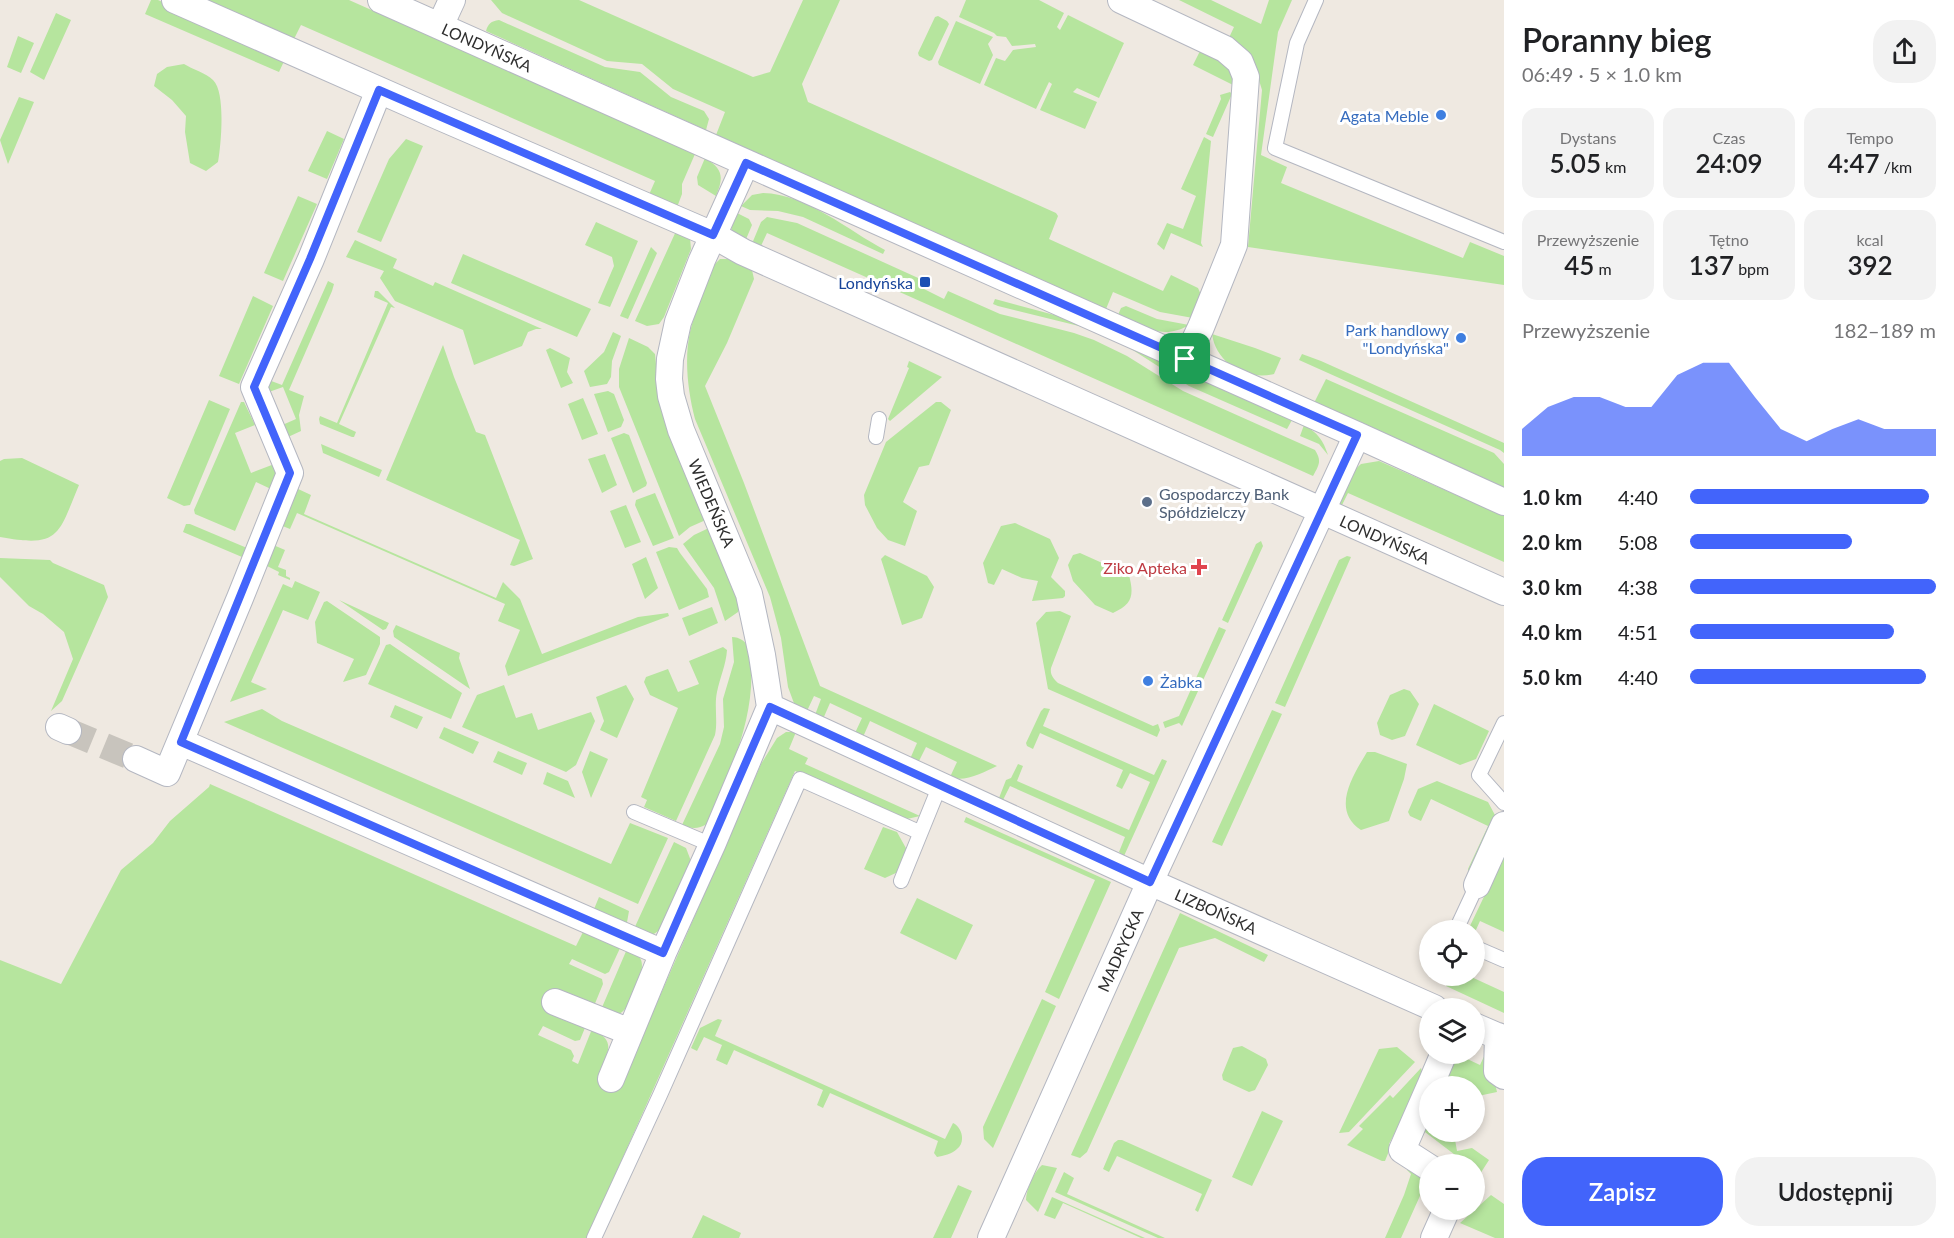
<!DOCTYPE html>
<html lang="pl">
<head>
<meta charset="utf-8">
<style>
  :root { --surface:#fff; --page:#f2f2f2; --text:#202124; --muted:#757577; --accent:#4264fb }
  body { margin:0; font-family:Lato,sans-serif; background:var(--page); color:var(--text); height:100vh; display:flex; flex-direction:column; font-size:22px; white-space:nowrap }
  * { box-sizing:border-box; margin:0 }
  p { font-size:20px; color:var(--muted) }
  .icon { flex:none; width:33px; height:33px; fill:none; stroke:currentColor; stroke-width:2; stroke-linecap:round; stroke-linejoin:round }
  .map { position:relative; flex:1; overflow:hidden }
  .drawer { display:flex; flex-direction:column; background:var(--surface); width:450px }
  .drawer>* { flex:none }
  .tools { position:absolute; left:1419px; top:920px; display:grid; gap:12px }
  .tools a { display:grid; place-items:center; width:66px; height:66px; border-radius:50%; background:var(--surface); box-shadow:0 3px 9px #0003; font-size:30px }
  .pin { position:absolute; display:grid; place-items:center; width:51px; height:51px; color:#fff; margin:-26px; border-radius:12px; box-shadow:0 3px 9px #0006 }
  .round { display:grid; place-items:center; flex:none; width:63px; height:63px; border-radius:24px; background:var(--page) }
  .overview { display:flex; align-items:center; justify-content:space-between; height:102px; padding:0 18px }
  h1 { font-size:33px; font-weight:600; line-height:45px }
  .figures { display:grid; grid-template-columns:repeat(3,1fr); gap:9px; height:102px; padding:6px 18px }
  .figures div { display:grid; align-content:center; border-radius:15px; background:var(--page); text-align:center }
  .figures b { font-size:26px; font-weight:600 }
  .figures small { font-size:16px; font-weight:400 }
  .figures p { font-size:16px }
  .chart { height:168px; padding:12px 18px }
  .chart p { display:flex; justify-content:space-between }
  .chart svg { width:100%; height:108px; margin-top:6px; fill:var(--accent); opacity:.7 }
  .cta { display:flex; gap:12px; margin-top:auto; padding:12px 18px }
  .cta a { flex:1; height:69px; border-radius:24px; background:var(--accent); color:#fff; font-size:24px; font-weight:600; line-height:69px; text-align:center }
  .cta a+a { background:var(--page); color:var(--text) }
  ul { padding:0 18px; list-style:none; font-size:20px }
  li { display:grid; grid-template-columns:96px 72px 1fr; align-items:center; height:45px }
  li i { height:15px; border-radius:8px; background:var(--accent) }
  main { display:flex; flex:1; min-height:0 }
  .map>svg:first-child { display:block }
  .green { fill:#b6e59e }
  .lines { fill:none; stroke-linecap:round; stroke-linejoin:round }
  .minor-tunnel { stroke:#c8c4bd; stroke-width:26; stroke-dasharray:26 13; stroke-linecap:butt }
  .service-casing { stroke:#b4b7c1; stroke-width:16 }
  .minor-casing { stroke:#b4b7c1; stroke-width:28 }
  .service { stroke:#fff; stroke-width:14 }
  .minor { stroke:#fff; stroke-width:26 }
  .route-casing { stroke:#fff; stroke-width:12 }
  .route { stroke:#4264fb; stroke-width:8 }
  .shop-dot { fill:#3f7fe0; stroke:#fff; stroke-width:2 }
  .transit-dot { fill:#1a4fb4; stroke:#fff; stroke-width:2 }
  .service-dot { fill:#5c6f8a; stroke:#fff; stroke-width:2 }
  .health-dot { fill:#e0444e; stroke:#fff; stroke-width:2 }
  .labels { text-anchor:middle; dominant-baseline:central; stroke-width:6; stroke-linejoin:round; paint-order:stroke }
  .street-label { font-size:16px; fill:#2e2e2e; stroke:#fff }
  .shop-label { font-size:16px; fill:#366cbe; stroke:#fff; text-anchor:end }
  .transit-label { font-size:16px; fill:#164399; stroke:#fff; text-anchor:end }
  .service-label { font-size:16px; fill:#4e5e75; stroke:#fff; text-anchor:start }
  .health-label { font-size:16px; fill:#be3a42; stroke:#fff; text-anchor:end }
</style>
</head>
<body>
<main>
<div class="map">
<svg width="1504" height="1238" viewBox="0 0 1504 1238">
  <rect width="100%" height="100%" fill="#efe9e1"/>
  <path class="green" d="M151 0H158L286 57 279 72 145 14Z
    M201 0H349L695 154 682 184V194L676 210 648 197 655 181 301 25 293 41Z
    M491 0H579L753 77 770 72 803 0H840L802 84 808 102 1056 213 1058 216 1049 239 1163 291 1171 275 1198 288 1202 297 1193 318 1160 312 1113 292 1106 309 716 135 725 112 673 89 642 64 607 61 502 13Z
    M966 0H1039L1064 13 1057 27 1060 30 1068 15 1124 43 1099 98 1077 88 1073 92 1097 102 1085 129 1040 110 1052 84 1049 82 1036 109 984 85 996 58 1005 61 1013 50 1036 47 1035 44 1012 46 1006 37 997 36 994 33 959 17Z
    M1179 0H1211L1261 24 1269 0H1292L1278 32 1261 155 1287 167 1281 183 1463 258 1470 242 1504 256V285L1248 247 1262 90 1255 67 1227 42 1234 27Z
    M56 13 71 20 44 80 30 72Z
    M938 16 947 21 949 24 932 60 929 61 919 56 918 53 935 17Z
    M499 20 605 67 640 72 671 97 704 111 709 119 706 130 486 31C488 24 491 21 499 20Z
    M956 21 993 37 988 44 993 55 980 84 939 65 938 62Z
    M18 36 34 43 21 73 7 67Z
    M1201 49 1226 65 1238 80 1233 85 1193 65Z
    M184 64C192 69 206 73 213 80 226 92 221 145 218 162L206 171 190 163 185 132 186 116 172 100 154 86 157 74 167 67Z
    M1230 92 1232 94 1213 137 1206 134 1221 99 1220 95Z
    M19 97 34 102 8 164 0 140Z
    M327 131 344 139 327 179 308 171Z
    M1204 137 1211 141 1201 243 1203 247 1171 233 1164 250 1157 244 1167 223 1183 229 1196 196 1181 189Z
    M406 139 423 146 381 242 357 232 389 159Z
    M705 158C723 169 724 177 716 196L698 185 697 177Z
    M763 193C807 194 847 230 885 250L883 254 803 217 778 211 750 210 741 206 752 195Z
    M298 196 317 204 283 281 264 273Z
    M737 213 749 219 752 225 744 244 733 236 731 226Z
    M767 217 797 223 927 282 924 289 944 299 948 291 1000 314 1074 333 1094 340 1127 356 1183 391 1315 450C1322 461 1319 465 1313 476L767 233 760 248 751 246 761 222Z
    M596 222 638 241 610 307 598 303 614 266 612 257 585 245Z
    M677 229 690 238 691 249 664 317 659 324 647 326 635 321Z
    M355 240 397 259 393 268 433 286 435 282 542 329H536L528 332 522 346 474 365 463 330 395 301 380 278 384 271 346 257Z
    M651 247 657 253 628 319 620 316Z
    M463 254 591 309 577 337 451 283Z
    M720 259H730L752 270 754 279 727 343 705 386 744 483 820 686 997 766C984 772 964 783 950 777L957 762 926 747 918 763 910 759 917 743 870 721 863 737 855 733 862 718 830 703 823 719 815 715 821 699 814 696 807 711 795 706 788 687 781 638 770 597 695 419C688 392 684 360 690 332 693 319 697 308 701 296 705 282 708 269 720 259Z
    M328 281 334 284 332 291 289 390 304 396 299 415 301 431 288 437 280 426 296 419 283 387 266 393V379L282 385Z
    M375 291H378L395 308 391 307 339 424 356 432 354 437H352L320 424 319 419 320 416 337 423 388 303 374 297Z
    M253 296 273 306 239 384 219 376Z
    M995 299 1062 317 1083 327 998 306 993 304Z
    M1126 306 1157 319 1189 325C1162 341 1144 326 1118 315L1121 308Z
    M613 332 621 336 612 361 611 377 607 384 590 387 584 371 604 352Z
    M1212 334 1255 348 1281 358 1274 374C1246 381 1216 363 1212 334Z
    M629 338 648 347 655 354 658 384 708 519 690 527 679 536 619 387V369Z
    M443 345 454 377 476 432 485 435 533 559 514 566 510 565 520 540 386 480Z
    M1125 345 1292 420 1287 429 1189 386Z
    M550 348 570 358 567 372 573 383 561 388 546 350Z
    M1302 354 1321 361 1504 443V453L1500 450 1299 360Z
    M909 361 942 377 890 421 888 419 909 368 907 367Z
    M1326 379 1494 453 1504 464V488L1314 403Z
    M608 391 614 394 624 420 621 427 608 432 594 394Z
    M583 398 598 434 582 440 568 404Z
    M209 400 230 409 190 505 184 506 167 498Z
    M241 402H244L255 425 235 433 251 473 277 463 281 473 273 490 256 482 235 531 195 514 194 510Z
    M936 402H941L951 410 929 465 919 467 903 502 917 511 905 546 888 540 877 528 865 505 864 495 886 442Z
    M1304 425C1318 433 1323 440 1328 455L1319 444 1300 436Z
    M624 433 629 435 647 483 646 486 633 493 611 438Z
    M321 444 382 470 379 477 323 453Z
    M605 454 617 485 602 493 588 459Z
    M22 458 79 485C58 535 60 548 0 537V461L4 459Z
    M1379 461 1504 516V562L1348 493 1341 507 1336 506 1350 474 1361 464Z
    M296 488 311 495 304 514 496 598 503 582 520 599 542 654 638 617 668 613 669 616 508 676 505 666 520 630 498 621 505 604 297 513 290 529 280 525Z
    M655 493 674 538 653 546 635 505 636 500Z
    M626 505 641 542 625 548 610 511Z
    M1015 523 1050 539 1059 558 1051 577 1065 591V596L1063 598 1032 601 1038 581 1022 578 1002 569 994 585 988 583 983 563 1001 526Z
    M186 524H190L247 548 244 555 242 557 183 532Z
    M711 527 741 603 738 612 725 621 714 588 683 544 694 535Z
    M1261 541 1263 546 1228 623 1222 620 1256 544Z
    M271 544 285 550 278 567 286 570V576L290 578V580L278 575 279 572 263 564Z
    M669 547 677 548 680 553 707 589 709 597 679 610 656 552Z
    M1080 553 1129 575C1134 595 1133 604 1113 613L1095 605 1073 581 1068 565 1073 555Z
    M885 555 927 576 934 587 922 618 902 625 881 559Z
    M1347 556 1351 557 1285 707 1275 703 1339 560Z
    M646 557 658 588 645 599 632 564Z
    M0 558 50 560 53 563 104 585 108 597 62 701 51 711 73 659 64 632 43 614 29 606 0 577Z
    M295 581 320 592 308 620 283 610 251 682 267 689 230 702 283 584 292 588Z
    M339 600 389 623 386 629 383 630Z
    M327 601 380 637V644L366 675 343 682 354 659 317 643 315 622 324 602Z
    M712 607 718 623 689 636 682 618Z
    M1060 611 1071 616 1051 668C1050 675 1053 678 1058 683L1153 726 1158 724 1160 730 1157 737 1048 689 1036 623 1046 612Z
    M396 625 460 653 459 658 470 689 394 637 393 631Z
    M1219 627 1226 630 1182 726 1179 723 1165 728 1163 722 1179 716Z
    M732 637C748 638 750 650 751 663 755 721 729 773 707 824 698 829 692 829 682 825L720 744 724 727 723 699 734 662Z
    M390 644 462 693 451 719 368 684 386 645Z
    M723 647 727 650C726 665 720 677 717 692 714 706 718 721 715 735L676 821 644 807 647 800 641 797 678 708 650 695 644 682 646 677 668 669 678 692 699 684 689 661Z
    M504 685 516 718 532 713 538 730 591 712 595 721 576 765 566 772 462 727 477 695Z
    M626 685 634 699 617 738 600 730 604 721 596 697Z
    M1404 689 1410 691 1419 704 1405 736 1392 740 1380 735 1377 723 1390 695Z
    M1434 704 1489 731 1476 759 1460 765 1416 745Z
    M395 705 423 717 417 729 390 717Z
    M1044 708 1050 709 1043 726 1154 775 1162 759 1167 761 1124 856 1119 852 1125 837 1010 786 1003 800 999 798 1006 780 1011 778 1018 764 1023 766 1017 781 1129 830 1150 782 1130 773 1122 789 1116 786 1123 770 1040 733 1033 749 1027 746 1026 743 1041 711Z
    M262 709 282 721 611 864 630 823 668 838 638 904 224 722Z
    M1272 710 1282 714 1222 846 1212 842Z
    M444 727 479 742 473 754 439 738Z
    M786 732H796L789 749 808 758 805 764 920 816 907 819 795 771 587 1238H0V960L61 984 121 870 153 843 170 821 209 787 210 784 576 946 584 930 621 946 609 972 605 974 572 959 569 964 602 979 603 984 580 1040 575 1041 543 1026 538 1035 571 1050 574 1056 572 1061 578 1064 592 1029C617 1041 608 1052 599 1073L622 1083 761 764 777 738Z
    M498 751 527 763 522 775 493 762Z
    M590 751 608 759 591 798 582 772Z
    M1367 752H1375L1407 764 1404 779 1389 821 1361 830C1331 810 1352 777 1367 752Z
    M547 772 568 781 575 798 543 784Z
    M1437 781 1488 802 1496 817 1471 874 1468 872V869L1488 826 1431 799 1421 821 1410 816 1408 812 1418 789Z
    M966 817 1111 882 1059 999 1045 992 1095 880 964 822Z
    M883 827 897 832 907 850 898 872 885 878 864 869Z
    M674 842 686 848 691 861 661 929 651 936 633 931Z
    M1504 855V932L1480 921 1475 932 1474 930H1468Z
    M599 897 629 911 626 928 592 914Z
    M917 898 973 925 956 960 900 933Z
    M1180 913 1268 955 1264 962 1215 938 1179 948 1087 1152 1080 1158 1071 1155Z
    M627 949C633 952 639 954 641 960 646 972 630 1010 619 1014 613 1017 606 1014 600 1012Z
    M1450 975H1467L1504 992V1013L1446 986Z
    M1042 999 1056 1006 993 1148 984 1139 983 1127Z
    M718 1019 722 1020 715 1036 945 1139 953 1123C962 1127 966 1142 957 1149 952 1154 943 1156 937 1157L934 1153 938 1141 830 1093 823 1108 817 1105 823 1090 734 1050 727 1065 716 1060 722 1045 704 1037 697 1051 691 1048 700 1028Z
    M1242 1046 1266 1059 1268 1065 1255 1090 1249 1092 1223 1080 1222 1075 1233 1048Z
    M1397 1047 1415 1062 1349 1132 1339 1133 1379 1049Z
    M1487 1050 1497 1092 1478 1096 1475 1091 1474 1086H1441L1455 1053H1464L1463 1057 1480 1065Z
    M1421 1068 1424 1077 1389 1144 1391 1146 1385 1161H1382L1347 1145 1363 1129 1359 1126 1390 1095 1393 1098Z
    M1429 1110 1430 1131H1468L1454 1134 1457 1151 1472 1148 1489 1160 1480 1174 1475 1170 1474 1164H1467L1421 1129Z
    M1262 1111 1283 1121 1252 1186 1232 1177Z
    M1118 1140H1122L1212 1180 1198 1212 1195 1210 1202 1194 1117 1156 1109 1172 1103 1169 1114 1143Z
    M1042 1165 1057 1168 1038 1212 1026 1200C1026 1189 1034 1172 1042 1165Z
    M1412 1166 1429 1183V1189L1424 1187 1401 1238H1385L1404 1195 1411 1174 1407 1170Z
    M1064 1172 1074 1178 1067 1194 1165 1238H1158L1055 1192Z
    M958 1185 972 1191 951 1238H933Z
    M1491 1195 1504 1204V1238H1495L1460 1223Z
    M1052 1197 1145 1238H1141L1063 1203 1055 1219 1044 1215Z
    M703 1215 741 1233 739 1238H692Z"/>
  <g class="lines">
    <path class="minor-tunnel" d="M68 731 136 759"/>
    <defs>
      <path id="service" d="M1316 0 1297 43 1275 148 1504 242
        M876 437 879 419
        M1504 723 1479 775 1504 803
        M634 812 712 845
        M901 881 940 785
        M1456 930 1477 885
        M1474 947 1504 960
        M594 1238 660 1095 800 779 919 832"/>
      <path id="minor" d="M175 0 440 117 713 235 743 252 1504 592
        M381 0 1357 435 1504 502
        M1121 0 1225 49 1240 62 1246 77 1234 245 1201 327 1186 359
        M440 26 452 0
        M770 707 1150 882 1434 1008
        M59 727 68 731
        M181 742 663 953
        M136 759 167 773 240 598 290 473 254 387 311 259 379 90
        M1477 885 1504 825
        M555 1002 630 1032
        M1474 1026 1504 1039
        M1498 1036 1497 1071 1504 1076
        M611 1079 663 953 712 845 770 707 762 655 749 594 681 430 671 396 669 379 670 359 678 322 702 260 746 163
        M1430 1086 1402 1150 1430 1168
        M1430 1086 1444 1053
        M991 1238 1150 882 1357 435
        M1434 1238 1447 1209"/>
    </defs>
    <use href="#service" class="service-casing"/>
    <use href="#minor" class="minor-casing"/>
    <use href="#service" class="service"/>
    <use href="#minor" class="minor"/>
  </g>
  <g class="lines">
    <defs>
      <path id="route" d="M379 90 713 235 746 163 1357 435 1150 882 770 707 663 953 181 742 290 473 254 387 310 259Z"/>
    </defs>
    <use href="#route" class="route-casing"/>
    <use href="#route" class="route"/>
  </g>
  <g class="shop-dot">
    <circle cx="1441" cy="115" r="6"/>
    <circle cx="1461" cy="338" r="6"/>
    <circle cx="1148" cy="681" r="6"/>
  </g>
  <rect class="transit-dot" x="919" y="276" width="12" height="12" rx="3"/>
  <circle class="service-dot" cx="1147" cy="502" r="6"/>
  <path class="health-dot" d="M1196 558h6v6h6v6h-6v6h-6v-6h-6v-6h6z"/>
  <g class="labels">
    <g class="street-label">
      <text transform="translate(487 47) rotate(24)">LONDYŃSKA</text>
      <text transform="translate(712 503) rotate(67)">WIEDEŃSKA</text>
      <text transform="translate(1385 539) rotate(24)">LONDYŃSKA</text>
      <text transform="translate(1216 911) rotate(24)">LIZBOŃSKA</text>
      <text transform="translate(1120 950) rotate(-66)">MADRYCKA</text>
    </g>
    <g class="shop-label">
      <text x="1429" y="115">Agata Meble</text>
      <text x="1449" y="329">Park handlowy<tspan x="1449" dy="18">"Londyńska"</tspan></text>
      <text x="1160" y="681" text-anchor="start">Żabka</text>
    </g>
    <g class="transit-label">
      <text x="913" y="282">Londyńska</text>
    </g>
    <g class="service-label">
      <text x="1159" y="493">Gospodarczy Bank<tspan x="1159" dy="18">Spółdzielczy</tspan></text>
    </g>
    <g class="health-label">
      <text x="1187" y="567">Ziko Apteka</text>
    </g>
  </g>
</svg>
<div class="tools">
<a><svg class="icon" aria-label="locate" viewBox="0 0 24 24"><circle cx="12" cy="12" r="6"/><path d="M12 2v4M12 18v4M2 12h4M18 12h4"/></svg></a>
<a><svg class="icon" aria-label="layers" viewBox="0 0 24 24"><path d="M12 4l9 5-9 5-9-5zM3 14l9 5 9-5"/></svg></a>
<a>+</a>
<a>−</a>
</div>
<div class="pin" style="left:1185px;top:359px;background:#1e9e55"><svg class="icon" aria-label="arrive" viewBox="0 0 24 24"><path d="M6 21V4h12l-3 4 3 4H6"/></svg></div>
</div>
<section class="drawer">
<div class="overview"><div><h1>Poranny bieg</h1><p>06:49 · 5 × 1.0 km</p></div><a class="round"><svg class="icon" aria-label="share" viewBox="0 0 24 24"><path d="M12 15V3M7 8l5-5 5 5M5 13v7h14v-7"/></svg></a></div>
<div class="figures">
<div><p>Dystans</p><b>5.05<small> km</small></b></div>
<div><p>Czas</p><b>24:09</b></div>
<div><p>Tempo</p><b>4:47<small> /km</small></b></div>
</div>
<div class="figures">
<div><p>Przewyższenie</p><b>45<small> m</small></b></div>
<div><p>Tętno</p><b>137<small> bpm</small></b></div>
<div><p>kcal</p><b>392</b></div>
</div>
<div class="chart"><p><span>Przewyższenie</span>182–189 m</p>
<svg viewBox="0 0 160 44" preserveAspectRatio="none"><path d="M0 44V33L10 24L20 20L30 20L40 24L50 24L60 11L70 6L80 6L90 20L100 33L110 38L120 33L130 29L140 33L150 33L160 33V44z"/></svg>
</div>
<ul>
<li><b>1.0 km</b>4:40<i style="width:97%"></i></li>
<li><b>2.0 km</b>5:08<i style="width:66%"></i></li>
<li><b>3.0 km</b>4:38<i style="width:100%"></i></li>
<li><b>4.0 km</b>4:51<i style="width:83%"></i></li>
<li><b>5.0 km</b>4:40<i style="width:96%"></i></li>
</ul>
<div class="cta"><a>Zapisz</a><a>Udostępnij</a></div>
</section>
</main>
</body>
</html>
